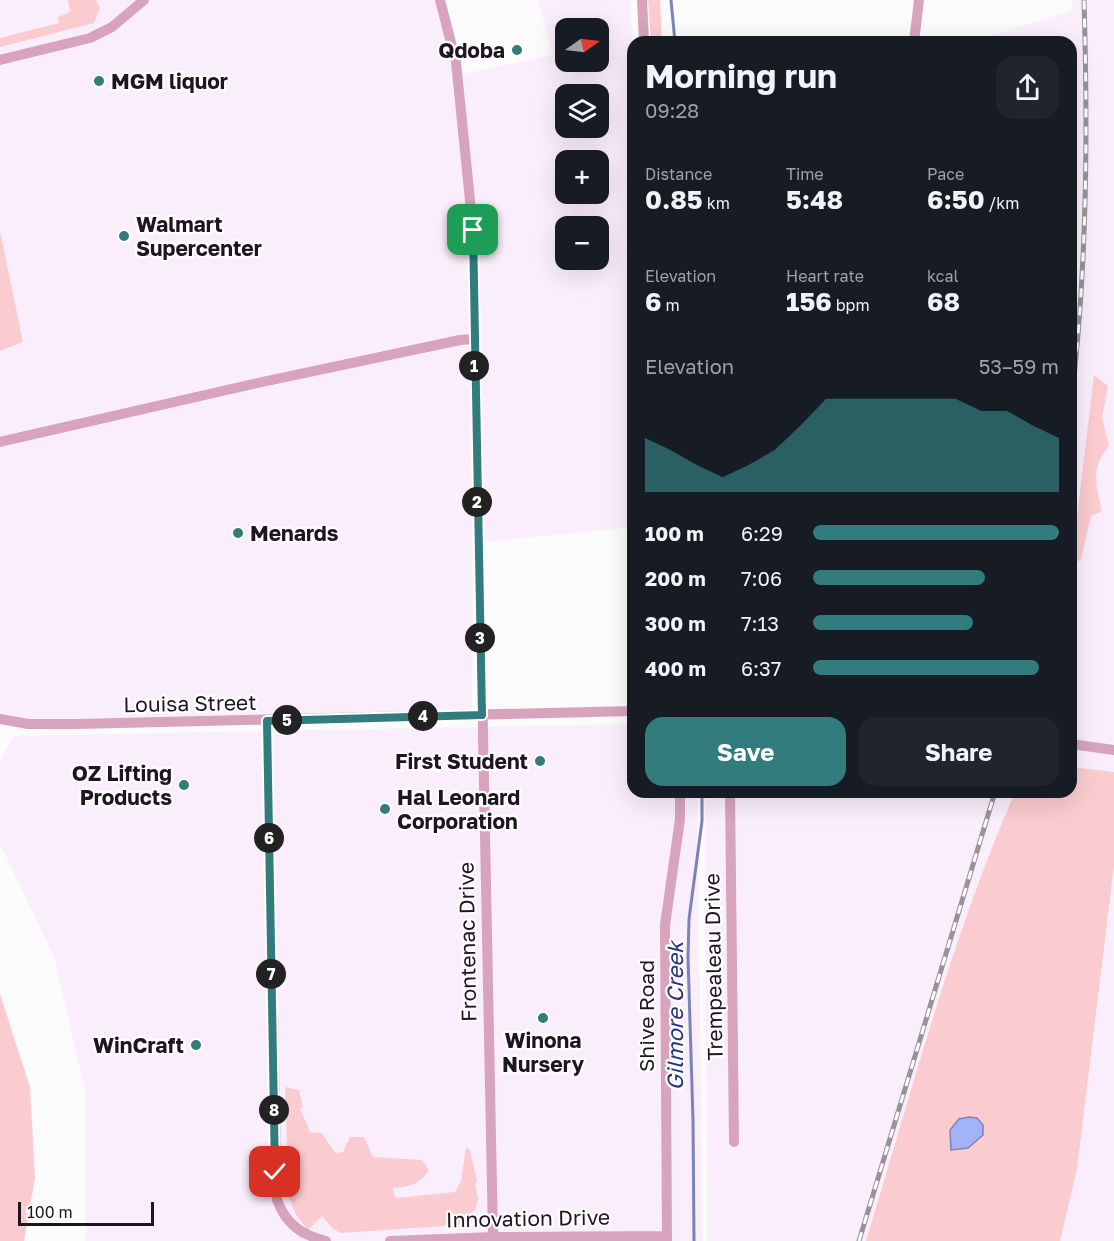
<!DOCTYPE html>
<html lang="en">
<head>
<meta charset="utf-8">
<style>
  :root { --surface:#171b24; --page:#20242c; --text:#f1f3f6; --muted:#9ea1a6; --accent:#337c7e }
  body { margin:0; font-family:"Golos Text",sans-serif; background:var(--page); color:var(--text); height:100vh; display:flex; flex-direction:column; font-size:22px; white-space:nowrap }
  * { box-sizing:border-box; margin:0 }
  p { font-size:20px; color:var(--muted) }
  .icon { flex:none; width:33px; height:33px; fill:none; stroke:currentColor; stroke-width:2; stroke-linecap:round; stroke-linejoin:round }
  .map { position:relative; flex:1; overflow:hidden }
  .sheet { position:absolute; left:627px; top:36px; width:450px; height:762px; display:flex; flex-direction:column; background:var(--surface); border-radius:18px; box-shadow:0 6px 24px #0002 }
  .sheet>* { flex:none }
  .needle { width:39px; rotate:76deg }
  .fabs { position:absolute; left:555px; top:18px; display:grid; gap:12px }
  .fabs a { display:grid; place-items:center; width:54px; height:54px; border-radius:12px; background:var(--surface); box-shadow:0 6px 24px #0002; font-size:30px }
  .scale { position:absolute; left:18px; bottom:15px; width:136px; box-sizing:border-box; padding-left:6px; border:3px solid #1f1520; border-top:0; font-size:16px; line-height:21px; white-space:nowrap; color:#1f1520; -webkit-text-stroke:4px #fff; paint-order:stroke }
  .pin { position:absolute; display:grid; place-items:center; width:51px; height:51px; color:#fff; margin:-26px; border-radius:12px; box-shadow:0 3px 9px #0006 }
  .km { position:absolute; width:30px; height:30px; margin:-15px; border-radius:50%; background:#222; color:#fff; font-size:16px; line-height:30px; text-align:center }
  .round { display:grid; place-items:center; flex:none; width:63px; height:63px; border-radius:18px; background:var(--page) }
  .head { display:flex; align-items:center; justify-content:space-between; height:102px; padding:0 18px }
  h1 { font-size:33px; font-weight:700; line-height:45px }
  .figures { display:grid; grid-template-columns:repeat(3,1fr); gap:9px; height:102px; padding:6px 18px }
  .figures div { display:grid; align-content:center }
  .figures b { font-size:26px; font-weight:700 }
  .figures small { font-size:16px; font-weight:400 }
  .figures p { font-size:16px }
  .chart { height:168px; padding:12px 18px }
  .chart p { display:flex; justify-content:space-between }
  .chart svg { width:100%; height:108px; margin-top:6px; fill:var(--accent); opacity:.7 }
  .action { display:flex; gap:12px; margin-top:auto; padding:12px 18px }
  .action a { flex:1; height:69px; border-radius:18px; background:var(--accent); color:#fff; font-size:24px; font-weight:700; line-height:69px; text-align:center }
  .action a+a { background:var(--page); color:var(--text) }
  ul { padding:0 18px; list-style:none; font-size:20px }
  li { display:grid; grid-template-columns:96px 72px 1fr; align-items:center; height:45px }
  li i { height:15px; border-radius:8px; background:var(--accent) }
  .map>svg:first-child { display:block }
  .built { fill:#fbeefc; fill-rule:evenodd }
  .green { fill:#facbcf }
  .water { fill:#a2b4f7; stroke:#7b84b6; stroke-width:1.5 }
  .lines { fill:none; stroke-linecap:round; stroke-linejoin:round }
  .stream { stroke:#7b84b6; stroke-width:3 }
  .minor { stroke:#d7a3bd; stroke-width:10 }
  .rail-casing { stroke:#979398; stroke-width:5 }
  .rail { stroke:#fff; stroke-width:3; stroke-dasharray:9; stroke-linecap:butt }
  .route-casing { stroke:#fff; stroke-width:12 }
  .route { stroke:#337c7e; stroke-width:8 }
  .poi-dot { fill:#337c7e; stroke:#fff; stroke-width:2 }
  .labels { text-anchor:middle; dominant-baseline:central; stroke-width:4.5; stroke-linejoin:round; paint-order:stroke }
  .poi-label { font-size:21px; font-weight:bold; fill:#1f1520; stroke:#fff; text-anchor:end }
  .street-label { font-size:21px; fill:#1f1520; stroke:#fff }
  .water-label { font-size:22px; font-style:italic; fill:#29337f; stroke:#fff }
</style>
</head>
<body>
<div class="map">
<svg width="1114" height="1241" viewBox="0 0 1114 1241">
  <rect width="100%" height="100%" fill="#fbfbfb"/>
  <path class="built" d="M0 0H440L456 62 472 207 463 74 553 55 538 0H630L633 57V527L482 542 474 358 472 715 267 721 0 719ZM566 28H598V62H566ZM566 94H598V128H566ZM566 160H598V194H566ZM566 226H598V260H566Z
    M1072 0H1114V1241H707L705 792H1071V42H969L1071 11Z
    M633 724V792H697L703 1241H86V1095L54 957 0 844V761L14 736Z"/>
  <path class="green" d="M68 0H96L100 8 94 23 0 47V38L59 23 58 17 70 12Z
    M648 0H660L662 42H651Z
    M0 231 23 342 0 351Z
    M1094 375 1108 386 1102 418 1109 446C1090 467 1096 487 1102 511L1091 516 1081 559 1071 566Z
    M1071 767 1114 772V865L1077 1169 1060 1241H866C912 1090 952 937 1015 792H1071Z
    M0 994 30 1087 35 1178 24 1241H0Z
    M285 1087 299 1090 303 1107 300 1108 310 1132 322 1133 335 1153 343 1152 350 1137H364L373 1157 422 1160 429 1170C420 1184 410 1187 393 1188L395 1198 455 1192 461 1181 466 1147 470 1150 477 1181 475 1186 478 1199 475 1210 459 1225 341 1233 333 1229 322 1216 308 1230 296 1215 289 1197Z"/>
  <path class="water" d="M969 1117 977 1118 983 1125V1135L968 1148 951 1150 950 1130 959 1119Z"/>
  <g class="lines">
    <path class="stream" d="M671 0 675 42
      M694 1241 693 1120 688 957 689 919 702 821V792"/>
    <path class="minor" d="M440 0 456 62 473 230 493 1237
      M642 0 644 42
      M914 42 919 0
      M0 60 90 38 112 27 144 0
      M0 442 253 384 460 340 474 339
      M0 719 28 724H77L633 711
      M267 721 277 1200C286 1224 301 1235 326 1241
      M1071 744 1114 750
      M730 792 734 1142
      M390 1241 493 1237 667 1236
      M667 1241 665 925 680 819V792"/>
    <defs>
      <path id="rail" d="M1071 405C1087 270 1088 135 1084 0
        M859 1241 995 792"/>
    </defs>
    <use href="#rail" class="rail-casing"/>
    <use href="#rail" class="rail"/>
  </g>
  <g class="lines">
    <defs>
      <path id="route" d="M275 1172 267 721 482 715 473 230"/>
    </defs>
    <use href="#route" class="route-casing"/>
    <use href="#route" class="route"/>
  </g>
  <g class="poi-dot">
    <circle cx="517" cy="50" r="6"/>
    <circle cx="99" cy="81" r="6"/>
    <circle cx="124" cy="236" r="6"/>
    <circle cx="238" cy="533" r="6"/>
    <circle cx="540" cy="761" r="6"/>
    <circle cx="184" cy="785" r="6"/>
    <circle cx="385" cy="809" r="6"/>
    <circle cx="543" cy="1018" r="6"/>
    <circle cx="196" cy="1045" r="6"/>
  </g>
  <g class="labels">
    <g class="poi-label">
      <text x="505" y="50">Qdoba</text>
      <text x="111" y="81" text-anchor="start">MGM liquor</text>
      <text x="136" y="224" text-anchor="start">Walmart<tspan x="136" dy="24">Supercenter</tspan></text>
      <text x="250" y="533" text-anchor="start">Menards</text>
      <text x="528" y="761">First Student</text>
      <text x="172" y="773">OZ Lifting<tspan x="172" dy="24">Products</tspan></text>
      <text x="397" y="797" text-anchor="start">Hal Leonard<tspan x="397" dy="24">Corporation</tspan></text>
      <text x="543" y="1040" text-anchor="middle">Winona<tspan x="543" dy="24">Nursery</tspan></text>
      <text x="184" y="1045">WinCraft</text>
    </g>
    <g class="street-label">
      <text transform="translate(190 703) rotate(-1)">Louisa Street</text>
      <text transform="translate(467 942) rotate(-91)">Frontenac Drive</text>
      <text transform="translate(713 967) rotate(-91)">Trempealeau Drive</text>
      <text transform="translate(646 1016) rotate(-90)">Shive Road</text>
      <text transform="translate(528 1218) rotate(-1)">Innovation Drive</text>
    </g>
    <g class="water-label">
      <text transform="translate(674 1016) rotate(-90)">Gilmore Creek</text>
    </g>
  </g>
</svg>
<div class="fabs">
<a><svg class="needle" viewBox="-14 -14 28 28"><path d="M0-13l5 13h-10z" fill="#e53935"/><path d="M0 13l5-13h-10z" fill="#9ea1a6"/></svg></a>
<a><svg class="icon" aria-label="layers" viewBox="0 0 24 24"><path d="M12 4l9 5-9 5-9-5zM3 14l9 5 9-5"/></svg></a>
<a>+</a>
<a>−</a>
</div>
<div class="scale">100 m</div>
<div class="pin" style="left:473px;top:230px;background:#1e9e55"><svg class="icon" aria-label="arrive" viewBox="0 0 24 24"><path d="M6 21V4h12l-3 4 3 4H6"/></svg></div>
<div class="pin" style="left:275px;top:1172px;background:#d93025"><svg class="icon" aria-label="check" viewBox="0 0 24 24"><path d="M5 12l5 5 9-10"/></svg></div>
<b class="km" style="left:474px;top:366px">1</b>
<b class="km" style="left:477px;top:502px">2</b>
<b class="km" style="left:480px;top:638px">3</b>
<b class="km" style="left:423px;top:716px">4</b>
<b class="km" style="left:287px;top:720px">5</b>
<b class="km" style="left:269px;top:838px">6</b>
<b class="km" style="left:271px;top:974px">7</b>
<b class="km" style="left:274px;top:1110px">8</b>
<section class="sheet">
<div class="head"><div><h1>Morning run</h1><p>09:28</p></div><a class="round"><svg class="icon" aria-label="share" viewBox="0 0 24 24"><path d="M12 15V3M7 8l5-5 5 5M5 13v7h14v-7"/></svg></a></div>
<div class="figures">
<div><p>Distance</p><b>0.85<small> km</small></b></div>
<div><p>Time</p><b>5:48</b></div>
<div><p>Pace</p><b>6:50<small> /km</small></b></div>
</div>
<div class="figures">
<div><p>Elevation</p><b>6<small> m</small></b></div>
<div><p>Heart rate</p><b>156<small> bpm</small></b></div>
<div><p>kcal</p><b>68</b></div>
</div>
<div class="chart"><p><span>Elevation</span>53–59 m</p>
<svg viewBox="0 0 160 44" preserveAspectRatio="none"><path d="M0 44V22L10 27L20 33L30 38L40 33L50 27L60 17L70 6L80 6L90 6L100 6L110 6L120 6L130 11L140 11L150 17L160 22V44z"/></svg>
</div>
<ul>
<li><b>100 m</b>6:29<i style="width:100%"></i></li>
<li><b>200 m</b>7:06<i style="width:70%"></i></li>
<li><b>300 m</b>7:13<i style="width:65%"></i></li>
<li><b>400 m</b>6:37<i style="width:92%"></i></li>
</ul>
<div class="action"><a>Save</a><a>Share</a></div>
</section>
</div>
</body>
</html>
